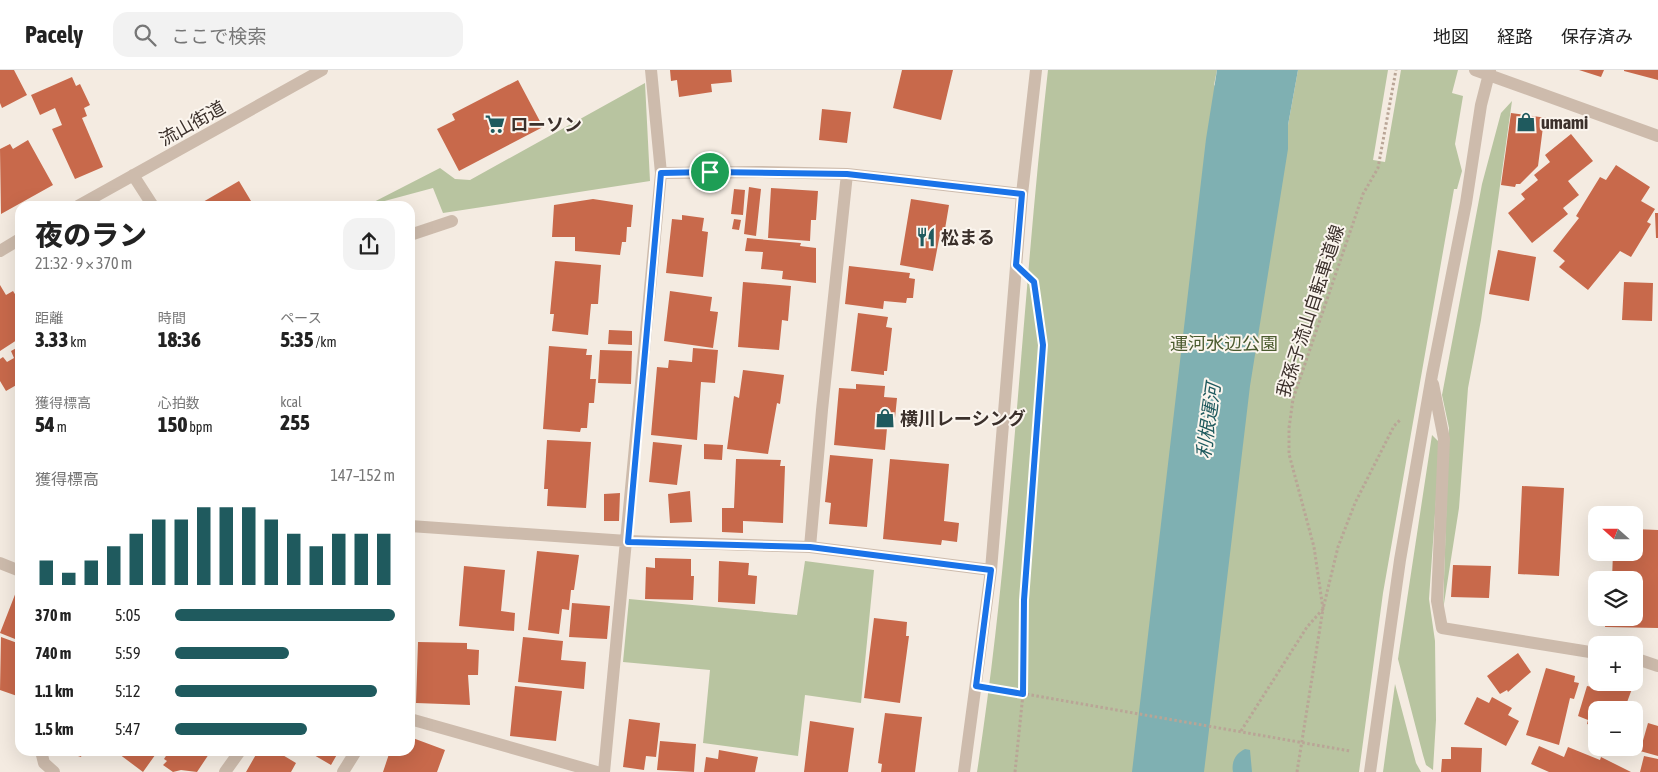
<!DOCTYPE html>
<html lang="ja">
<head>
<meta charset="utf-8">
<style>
  :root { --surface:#fff; --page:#f2f2f2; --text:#222; --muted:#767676; --line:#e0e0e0; --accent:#1f5a5e }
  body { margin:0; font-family:"Asap Condensed","Noto Sans JP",sans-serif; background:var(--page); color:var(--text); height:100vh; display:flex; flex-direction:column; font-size:19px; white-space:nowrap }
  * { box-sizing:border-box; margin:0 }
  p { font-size:16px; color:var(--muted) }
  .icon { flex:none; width:28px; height:28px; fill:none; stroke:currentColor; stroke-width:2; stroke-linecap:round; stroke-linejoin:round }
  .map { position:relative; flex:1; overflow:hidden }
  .details { position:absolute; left:15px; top:131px; width:400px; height:555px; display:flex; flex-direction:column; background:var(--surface); border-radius:15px; box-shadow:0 5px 20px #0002 }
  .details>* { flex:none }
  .needle { width:32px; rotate:291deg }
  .controls { position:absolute; left:1588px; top:436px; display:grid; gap:10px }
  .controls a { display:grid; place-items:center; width:55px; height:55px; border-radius:10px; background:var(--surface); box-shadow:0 5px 20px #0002; font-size:25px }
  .pin { position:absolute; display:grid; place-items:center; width:42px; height:42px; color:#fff; margin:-21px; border:2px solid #fff; border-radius:50%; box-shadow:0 1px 5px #0007 }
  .round { display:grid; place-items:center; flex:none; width:52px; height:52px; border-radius:15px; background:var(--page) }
  .head { display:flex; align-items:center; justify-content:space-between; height:85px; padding:0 20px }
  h1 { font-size:28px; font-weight:800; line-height:38px }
  .figures { display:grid; grid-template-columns:repeat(3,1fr); gap:8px; height:85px; padding:5px 20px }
  .figures div { display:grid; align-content:center }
  .figures b { font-size:21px; font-weight:800 }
  .figures small { font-size:14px; font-weight:400 }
  .figures p { font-size:14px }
  .chart { height:140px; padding:10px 20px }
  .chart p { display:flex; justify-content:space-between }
  .chart svg { width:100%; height:90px; margin-top:5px; stroke:var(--accent); stroke-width:6 }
  ul { padding:0 20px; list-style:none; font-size:16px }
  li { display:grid; grid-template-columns:80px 60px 1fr; align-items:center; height:38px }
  li i { height:12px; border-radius:6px; background:var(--accent) }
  header { display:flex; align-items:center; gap:30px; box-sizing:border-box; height:70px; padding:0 25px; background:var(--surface); border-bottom:1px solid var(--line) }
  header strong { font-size:24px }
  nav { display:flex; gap:28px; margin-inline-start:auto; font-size:18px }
  .search { width:350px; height:45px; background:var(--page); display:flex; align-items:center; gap:12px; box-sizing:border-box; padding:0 18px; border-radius:15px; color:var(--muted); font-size:19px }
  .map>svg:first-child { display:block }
  .green { fill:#b8c4a0 }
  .water { fill:#7fb0b2 }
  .building { fill:#c8694b }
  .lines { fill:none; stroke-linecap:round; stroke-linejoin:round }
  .path { stroke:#b9a596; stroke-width:3; stroke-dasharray:2.5 2.5; stroke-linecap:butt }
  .minor { stroke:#cdbbac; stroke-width:12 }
  .route-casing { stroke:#fff; stroke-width:10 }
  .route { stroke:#1a73e8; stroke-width:6 }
  .labels { text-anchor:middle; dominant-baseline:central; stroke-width:4; stroke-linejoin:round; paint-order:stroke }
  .poi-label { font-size:18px; font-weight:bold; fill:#3b302b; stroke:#fbf5ee; text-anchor:start }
  .street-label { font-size:18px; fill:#3b302b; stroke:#fbf5ee }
  .park-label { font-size:18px; fill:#4a5a2e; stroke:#fbf5ee }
  .water-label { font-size:19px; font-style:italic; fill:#1f5a5e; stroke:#fbf5ee }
</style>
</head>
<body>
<header>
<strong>Pacely</strong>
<div class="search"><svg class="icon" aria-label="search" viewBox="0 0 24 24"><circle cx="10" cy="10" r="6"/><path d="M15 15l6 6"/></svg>ここで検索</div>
<nav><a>地図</a><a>経路</a><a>保存済み</a></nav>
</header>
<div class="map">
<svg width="1658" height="702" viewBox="0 0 1658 702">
  <rect width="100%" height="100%" fill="#f4ebe1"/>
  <path class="green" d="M1048 0H1217L1214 15 1288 79V55L1298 0H1388L1373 90 1385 92 1401 0H1458L1452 23 1463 26 1455 74 1462 101 1457 119H1454L1383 523 1359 702H977C1013 469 1021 234 1048 0Z
    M645 13 650 111 443 143 433 118 366 136 440 98 455 109 470 110Z
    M1512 31 1481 250 1468 318 1459 438 1443 540 1449 358 1442 325 1482 114 1501 43Z
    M1432 365 1440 373 1429 529 1435 571 1436 650 1433 700 1426 695 1423 685 1398 589Z
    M805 491 874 500 861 633 805 625 798 686 703 673 710 600 623 592 629 529 797 545Z
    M1395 614 1416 693 1421 702H1383Z"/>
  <path class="water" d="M1217 0H1298L1288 55V79L1250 316 1204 702H1132L1206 69Z
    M1245 679 1250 680 1252 702H1233C1231 692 1236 683 1245 679Z"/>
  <path class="building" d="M0 0H14L27 25 2 38 0 33Z
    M670 0H731L732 12 711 14 712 22 679 27 677 10 671 11Z
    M902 0H953L941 50 893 38Z
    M1579 0H1604L1601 7Z
    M1624 0H1658V10L1624 1Z
    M72 7 76 16 80 14 90 35 84 38 87 46 82 48 103 97 75 109 52 59 62 55 55 38 40 45 31 25Z
    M518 10 543 57 459 101 437 59 455 50 452 44Z
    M822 39 851 42 847 73 819 70Z
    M1511 43 1554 49 1553 58 1543 57 1538 96 1520 114H1516L1515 117 1501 115Z
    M1571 64 1593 91 1568 111 1579 125 1563 138 1568 144 1532 173 1508 143 1525 129 1521 124 1538 110 1534 105 1550 92 1545 85Z
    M28 70 53 115 1 144 0 79 10 74 13 79Z
    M1616 95 1650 117 1641 131 1655 139 1647 152 1651 154 1631 187 1620 181 1588 220 1559 197 1565 191 1553 181 1579 148 1576 146 1600 107 1606 110Z
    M239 111 254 136H196Z
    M749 117 761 119 756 166 744 164Z
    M771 118 818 121 816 150H811L810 171 768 168Z
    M734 119 745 120 743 145 731 144Z
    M593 129 633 135 631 157H627L626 172H622L620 185 575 181V167H552L554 135Z
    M911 129 949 135 944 165 940 164 933 201 900 195Z
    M1655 143H1658V168H1656Z
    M682 145 704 148 702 161 708 162 703 207 666 203 672 149 682 150Z
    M734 149 741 150 739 160 732 159Z
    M747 168 801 173 800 176 816 178V213L782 209 783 201 761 199 763 182 745 181Z
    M1498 180 1536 187 1529 231 1489 224Z
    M555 191 601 195 598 234H591L588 265 552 261 554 244H550Z
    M849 196 910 203 909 208 915 209 913 228H907L906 233 884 231 883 239 845 234Z
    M743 212 791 216 788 251 782 250 779 280 738 277Z
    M1624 212 1653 213 1652 251 1622 250Z
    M0 215 6 225 13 221 20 232V268L0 281Z
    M670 221 712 227 710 241 718 242 713 278 664 271Z
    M858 243 888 247 886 257 892 258 887 301H884V305L851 301Z
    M609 260 632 261V275L608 274Z
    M20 276V313L6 321 0 311V289L3 287 7 292 14 288 11 281Z
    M549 276 587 279 586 285H592L590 309H596L594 333H589L587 358H581L580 362 543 359Z
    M693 278 718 280 715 313 701 312 697 370 651 365 657 297 668 298 669 290 692 292Z
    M600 280 632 281 631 314 598 313Z
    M743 300 784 305 780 334 777 333 768 384 727 379 734 326 739 328Z
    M856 314 885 316 884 327 897 328 895 348 888 347 885 380 834 375 839 318 856 319Z
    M547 370 591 372 586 438 547 436 548 419H544Z
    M653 372 682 375 677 415 649 412Z
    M704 374 723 375 722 390 704 389Z
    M830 385 873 389 867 457 829 454 831 433 825 432Z
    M736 389 781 390 780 396H785L783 453 743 451V463L722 462V438H734Z
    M890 389 949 394 944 451 959 453 957 472 942 470 941 475 883 469Z
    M1522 416 1564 418 1559 506 1518 504Z
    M690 421 692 452 670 453 668 424Z
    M620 423 619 451H604V424Z
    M1634 459 1658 460V558L1605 557 1606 548H1634V510H1612L1613 482H1634Z
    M537 481 579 485 574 520H571L569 540 562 539 559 564 528 560Z
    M655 488 691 489V506H694L693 530 645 529 646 497 655 498Z
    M719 491 749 493 748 505 757 506 755 534 718 532Z
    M1453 495 1491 496 1489 528 1451 527Z
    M464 496 505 500 501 541 515 543 514 561 459 556Z
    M16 522 20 523V571L0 563Z
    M572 533 610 536 607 569 569 567Z
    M874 548 907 552 906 566H909L900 633 864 628Z
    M1 567 20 574V627L0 620Z
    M523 567 563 571 561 590 586 592 584 619 518 612Z
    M418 572 467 573V579L479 580 478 605H468L470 635 416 633Z
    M1518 583 1531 602 1508 622 1507 620 1500 624 1487 606Z
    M1546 598 1575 606 1574 612 1579 613 1574 629 1570 628 1559 675 1526 665Z
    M1596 606V612H1625L1633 616 1626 635 1623 634 1620 640H1596V657L1587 654 1588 650 1578 646 1587 616 1592 617Z
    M515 616 562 621 556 671 510 666Z
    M1477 627 1489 633 1492 627 1512 638 1508 645 1519 651 1506 676 1464 654Z
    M885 643 922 647 915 702H881L882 694 878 693Z
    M629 649 660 653 656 687 646 686 644 700 623 697Z
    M810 651 854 658 848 702H804Z
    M1648 653 1658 656V686L1640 681Z
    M410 667 445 680 437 702H383L390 681H410Z
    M660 671 696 674 694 702 657 700Z
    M1539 676 1564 687 1568 677 1600 690 1601 687 1631 702H1549L1531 694Z
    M1451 677 1482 678 1481 702H1441L1442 689H1451Z
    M719 680 758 687 755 702H704L706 687 718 689Z
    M63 681H83L81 687Z
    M115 681H158L143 702Z
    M169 681H211L197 702 181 700 173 702 163 695 167 691 164 689Z
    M258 681H276L296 693 291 702H246Z
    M307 681H339L331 695Z
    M1644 686 1658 689V702H1640Z"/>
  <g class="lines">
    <path class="path" d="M997 619 1350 681
      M1241 661 1307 557 1323 539 1338 477 1355 433 1394 356 1400 350
      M1015 702 1023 624 1024 530 1043 275 1038 237
      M1297 702 1323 539 1314 477 1289 384V358L1293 329 1363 124 1378 98 1396 0"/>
    <path class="minor" d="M1475 0 1658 66
      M661 103 759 102 847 104 1022 124
      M133 105 153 136
      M78 136 322 0
      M410 165 452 151
      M0 181 20 169
      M1433 314 1444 369 1437 531 1442 558 1596 583
      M410 456 627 471 810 477 991 500
      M810 477 822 340 847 104
      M0 493 20 501
      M1634 588 1658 596
      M410 649 597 702
      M41 681 44 693 54 702
      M225 702 240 681
      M343 702 356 681
      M604 702 661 103 651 0
      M964 702 991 500 1022 124 1036 0
      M1370 702 1400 490 1432 305 1466 133 1481 35 1490 0"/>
  </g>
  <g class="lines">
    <defs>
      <path id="route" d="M710 102 847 104 1022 124 1016 195 1034 212 1043 275 1024 530 1023 624 976 616 991 500 810 477 628 472 661 103Z"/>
    </defs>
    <use href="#route" class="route-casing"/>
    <use href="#route" class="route"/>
  </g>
  <defs>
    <symbol id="shop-bare" viewBox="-9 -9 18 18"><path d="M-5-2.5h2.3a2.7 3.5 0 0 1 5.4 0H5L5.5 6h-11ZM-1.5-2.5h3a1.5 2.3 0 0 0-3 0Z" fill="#1f5a5e" stroke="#fbf5ee" stroke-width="2.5" paint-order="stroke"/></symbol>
    <symbol id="supermarket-bare" viewBox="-9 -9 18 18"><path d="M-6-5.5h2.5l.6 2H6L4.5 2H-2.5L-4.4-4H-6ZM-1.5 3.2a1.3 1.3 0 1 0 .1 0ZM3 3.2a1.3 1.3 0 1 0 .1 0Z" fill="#1f5a5e" stroke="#fbf5ee" stroke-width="2.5" paint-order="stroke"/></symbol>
    <symbol id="restaurant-bare" viewBox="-9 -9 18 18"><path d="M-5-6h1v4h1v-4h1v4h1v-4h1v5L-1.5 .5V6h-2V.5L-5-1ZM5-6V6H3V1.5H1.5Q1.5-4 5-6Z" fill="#1f5a5e" stroke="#fbf5ee" stroke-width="2.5" paint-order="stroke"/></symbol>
  </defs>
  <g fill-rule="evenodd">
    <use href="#shop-bare" x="1512" y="38" width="28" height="28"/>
    <use href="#supermarket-bare" x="481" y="40" width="28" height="28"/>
    <use href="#restaurant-bare" x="912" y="153" width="28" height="28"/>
    <use href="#shop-bare" x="871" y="334" width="28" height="28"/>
  </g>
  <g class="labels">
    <g class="poi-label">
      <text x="1541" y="52">umami</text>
      <text x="510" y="54">ローソン</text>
      <text x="941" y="167">松まる</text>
      <text x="900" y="348">横川レーシング</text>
    </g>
    <g class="street-label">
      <text transform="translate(192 53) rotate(-29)">流山街道</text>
      <text transform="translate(1310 241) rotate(-72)">我孫子流山自転車道線</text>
    </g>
    <g class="park-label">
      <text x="1224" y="273">運河水辺公園</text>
    </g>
    <g class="water-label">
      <text transform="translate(1208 351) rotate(-82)">利根運河</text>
    </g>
  </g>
</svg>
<div class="controls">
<a><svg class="needle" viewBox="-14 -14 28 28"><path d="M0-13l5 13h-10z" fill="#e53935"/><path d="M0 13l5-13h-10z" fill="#767676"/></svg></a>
<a><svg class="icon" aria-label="layers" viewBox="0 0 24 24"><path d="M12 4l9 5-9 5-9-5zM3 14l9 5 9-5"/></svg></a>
<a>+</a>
<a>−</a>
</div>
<div class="pin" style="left:710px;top:102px;background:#1e9e55"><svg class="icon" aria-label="arrive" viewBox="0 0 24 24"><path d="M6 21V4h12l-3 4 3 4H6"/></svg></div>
<section class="details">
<div class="head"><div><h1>夜のラン</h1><p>21:32 · 9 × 370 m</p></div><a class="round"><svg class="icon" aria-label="share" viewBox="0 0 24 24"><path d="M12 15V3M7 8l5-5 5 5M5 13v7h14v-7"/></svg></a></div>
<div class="figures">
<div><p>距離</p><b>3.33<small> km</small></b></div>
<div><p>時間</p><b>18:36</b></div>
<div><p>ペース</p><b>5:35<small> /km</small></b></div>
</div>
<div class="figures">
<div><p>獲得標高</p><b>54<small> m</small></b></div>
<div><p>心拍数</p><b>150<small> bpm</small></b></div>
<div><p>kcal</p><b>255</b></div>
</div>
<div class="chart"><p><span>獲得標高</span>147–152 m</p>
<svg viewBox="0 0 160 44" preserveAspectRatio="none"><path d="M5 44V32M15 44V38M25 44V32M35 44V25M45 44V19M55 44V12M65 44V12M75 44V6M85 44V6M95 44V6M105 44V12M115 44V19M125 44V25M135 44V19M145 44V19M155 44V19"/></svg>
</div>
<ul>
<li><b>370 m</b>5:05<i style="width:100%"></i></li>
<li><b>740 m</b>5:59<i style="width:52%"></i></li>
<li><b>1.1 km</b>5:12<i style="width:92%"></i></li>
<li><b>1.5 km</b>5:47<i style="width:60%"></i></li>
</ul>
</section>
</div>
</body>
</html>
